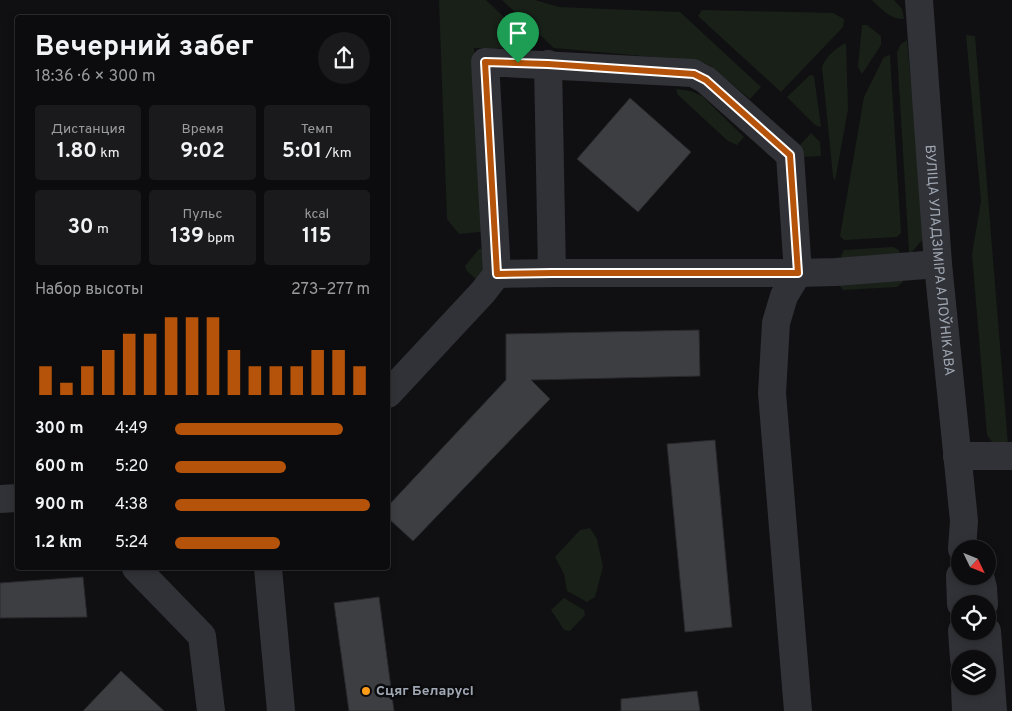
<!DOCTYPE html>
<html lang="ru">
<head>
<meta charset="utf-8">
<style>
  :root { --surface:#0c0c0e; --page:#1a1a1c; --text:#f1f3f6; --muted:#9a9b9e; --line:#2c2c2e; --accent:#b45309 }
  body { margin:0; font-family:Overpass,sans-serif; background:var(--page); color:var(--text); height:100vh; display:flex; flex-direction:column; font-size:19px; white-space:nowrap }
  * { box-sizing:border-box; margin:0 }
  p { font-size:16px; color:var(--muted) }
  .icon { flex:none; width:28px; height:28px; fill:none; stroke:currentColor; stroke-width:2; stroke-linecap:round; stroke-linejoin:round }
  .map { position:relative; flex:1; overflow:hidden }
  .details { position:absolute; left:15px; top:15px; width:375px; height:555px; display:flex; flex-direction:column; background:var(--surface); border-radius:5px; box-shadow:0 2px 8px #0003,0 0 0 1px var(--line) }
  .details>* { flex:none }
  .needle { width:32px; rotate:133deg }
  .buttons { position:absolute; left:951px; top:540px; display:grid; gap:10px }
  .buttons a { display:grid; place-items:center; width:45px; height:45px; border-radius:50%; background:var(--surface); box-shadow:0 2px 8px #0003,0 0 0 1px var(--line); font-size:25px }
  .pin { position:absolute; display:grid; place-items:center; width:42px; height:42px; color:#fff; margin:-51px -21px; border-radius:50% 50% 50% 0; rotate:-45deg; box-shadow:0 0 5px #0007 }
  .pin .icon { rotate:45deg }
  .round { display:grid; place-items:center; flex:none; width:52px; height:52px; border-radius:26px; background:var(--page) }
  .headline { display:flex; align-items:center; justify-content:space-between; height:85px; padding:0 20px }
  h1 { font-size:28px; font-weight:700; line-height:38px }
  .figures { display:grid; grid-template-columns:repeat(3,1fr); gap:8px; height:85px; padding:5px 20px }
  .figures div { display:grid; align-content:center; border-radius:5px; background:var(--page); text-align:center }
  .figures b { font-size:21px; font-weight:700 }
  .figures small { font-size:14px; font-weight:400 }
  .figures p { font-size:14px }
  .chart { height:140px; padding:10px 20px }
  .chart p { display:flex; justify-content:space-between }
  .chart svg { width:100%; height:90px; margin-top:5px; stroke:var(--accent); stroke-width:6 }
  ul { padding:0 20px; list-style:none; font-size:16px }
  li { display:grid; grid-template-columns:80px 60px 1fr; align-items:center; height:38px }
  li i { height:12px; border-radius:6px; background:var(--accent) }
  .map>svg:first-child { display:block }
  .green { fill:#182018 }
  .building { fill:#3c3e42; stroke:#2a2a2e }
  .lines { fill:none; stroke-linecap:round; stroke-linejoin:round }
  .minor { stroke:#313237; stroke-width:28 }
  .route-casing { stroke:#fff; stroke-width:10 }
  .route { stroke:#b45309; stroke-width:6 }
  .poi-dot { fill:#ff9d1b; stroke:#0b0b0d; stroke-width:2 }
  .labels { text-anchor:middle; dominant-baseline:central; stroke-width:5; stroke-linejoin:round; paint-order:stroke }
  .street-label { font-size:14px; fill:#a0a8b4; stroke:#0b0b0d }
  .poi-label { font-size:14px; font-weight:bold; fill:#a0a8b4; stroke:#0b0b0d; text-anchor:start }
</style>
</head>
<body>
<div class="map">
<svg width="1012" height="711" viewBox="0 0 1012 711">
  <rect width="100%" height="100%" fill="#101012"/>
  <path class="green" d="M439 0H486L513 26V48H474L482 195 490 231 459 234 447 219Z
    M502 0H535L559 7 680 12 761 87 750 99 709 65 698 61 554 48Z
    M872 0H894L902 9 904 19C891 20 881 9 872 0Z
    M702 10 833 13 844 19 843 27 781 92 698 16Z
    M862 25H867L881 36V45L862 74 858 67Z
    M966 35 975 36 1008 445 993 443 987 435 972 254 981 201Z
    M907 40 924 230 922 240 912 252H909L897 52 901 44Z
    M846 43 848 109 835 181 833 176 822 67C826 57 835 48 846 43Z
    M890 55 901 233 897 237 844 240 840 236 864 97 884 57Z
    M810 75 814 76 821 127 815 125 787 97Z
    M676 89 691 91 702 96 744 137 737 145 728 141 678 95Z
    M811 133 820 142 821 156 801 157 800 145Z
    M893 247 899 250 900 256 842 261 841 256 844 250Z
    M491 248 482 285 467 271 465 266 479 249Z
    M902 276 903 282 897 287 843 290 840 286 841 279Z
    M590 528 597 539 603 567 595 597 587 602 567 591 564 574 555 557 580 530Z
    M564 598 584 610 585 615 570 631 564 630 551 610Z"/>
  <path class="building" d="M630 98 691 152 638 212 577 159Z
    M699 330 700 376 531 380 550 399 413 541 388 518V506L506 380V334Z
    M715 440 732 627 685 632 667 444Z
    M83 577 87 617 0 618V583Z
    M379 597 394 711H349L334 603Z
    M121 671 164 711H83Z
    M697 691 700 711H621V699Z"/>
  <g class="lines">
    <g class="minor">
      <path id="s1" d="M919 0 938 264 964 521 962 549"/>
      <path d="M548 64 552 273"/>
      <path d="M497 274 552 273H798L836 272 938 264"/>
      <path d="M388 394 483 292 497 274 485 62 693 73 706 80 790 155 798 273 784 296 776 323 772 393 798 711"/>
      <path d="M957 456H1012"/>
      <path d="M0 499 18 498"/>
      <path d="M136 568 202 636 211 711"/>
      <path d="M268 568 281 711"/>
      <path d="M960 576 961 604"/>
      <path d="M980 576 983 588 984 604"/>
      <path d="M962 631 964 659"/>
      <path d="M987 631 993 711"/>
      <path d="M965 686 966 711"/>
    </g>
  </g>
  <g class="lines">
    <defs>
      <path id="route" d="M485 62 548 64 694 74 706 80 790 155 798 273H552L497 274Z"/>
    </defs>
    <use href="#route" class="route-casing"/>
    <use href="#route" class="route"/>
  </g>
  <circle class="poi-dot" cx="366" cy="691" r="5"/>
  <g class="labels">
    <g class="street-label">
      <text stroke="none"><textPath href="#s1" startOffset="261">ВУЛІЦА УЛАДЗІМІРА АЛОЎНІКАВА</textPath></text>
    </g>
    <g class="poi-label">
      <text x="376" y="691">Сцяг Беларусі</text>
    </g>
  </g>
</svg>
<div class="buttons">
<a><svg class="needle" viewBox="-14 -14 28 28"><path d="M0-13l5 13h-10z" fill="#e53935"/><path d="M0 13l5-13h-10z" fill="#9a9b9e"/></svg></a>
<a><svg class="icon" aria-label="locate" viewBox="0 0 24 24"><circle cx="12" cy="12" r="6"/><path d="M12 2v4M12 18v4M2 12h4M18 12h4"/></svg></a>
<a><svg class="icon" aria-label="layers" viewBox="0 0 24 24"><path d="M12 4l9 5-9 5-9-5zM3 14l9 5 9-5"/></svg></a>
</div>
<div class="pin" style="left:518px;top:63px;background:#1e9e55"><svg class="icon" aria-label="arrive" viewBox="0 0 24 24"><path d="M6 21V4h12l-3 4 3 4H6"/></svg></div>
<section class="details">
<div class="headline"><div><h1>Вечерний забег</h1><p>18:36 · 6 × 300 m</p></div><a class="round"><svg class="icon" aria-label="share" viewBox="0 0 24 24"><path d="M12 15V3M7 8l5-5 5 5M5 13v7h14v-7"/></svg></a></div>
<div class="figures">
<div><p>Дистанция</p><b>1.80<small> km</small></b></div>
<div><p>Время</p><b>9:02</b></div>
<div><p>Темп</p><b>5:01<small> /km</small></b></div>
</div>
<div class="figures">
<div><b>30<small> m</small></b></div>
<div><p>Пульс</p><b>139<small> bpm</small></b></div>
<div><p>kcal</p><b>115</b></div>
</div>
<div class="chart"><p><span>Набор высоты</span>273–277 m</p>
<svg viewBox="0 0 160 44" preserveAspectRatio="none"><path d="M5 44V30M15 44V38M25 44V30M35 44V22M45 44V14M55 44V14M65 44V6M75 44V6M85 44V6M95 44V22M105 44V30M115 44V30M125 44V30M135 44V22M145 44V22M155 44V30"/></svg>
</div>
<ul>
<li><b>300 m</b>4:49<i style="width:86%"></i></li>
<li><b>600 m</b>5:20<i style="width:57%"></i></li>
<li><b>900 m</b>4:38<i style="width:100%"></i></li>
<li><b>1.2 km</b>5:24<i style="width:54%"></i></li>
</ul>
</section>
</div>
</body>
</html>
